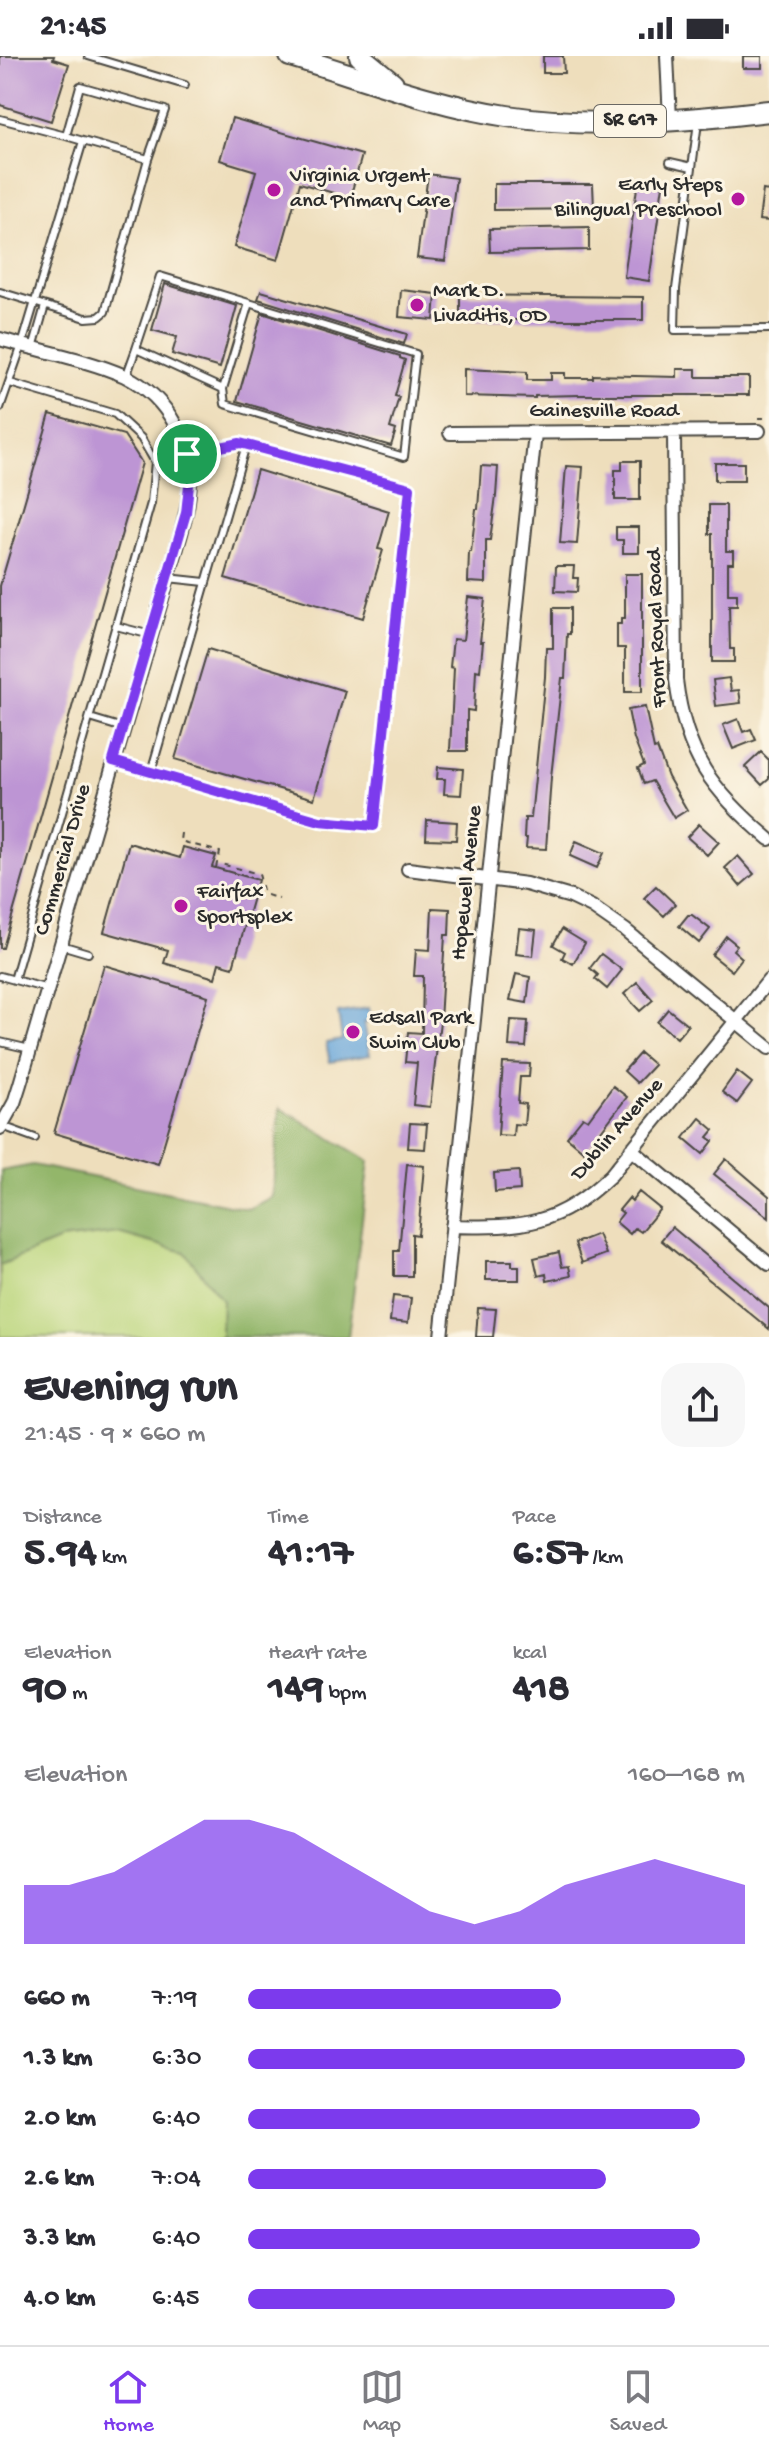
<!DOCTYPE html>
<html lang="en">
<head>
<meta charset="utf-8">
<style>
  :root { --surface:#fff; --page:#f7f7f7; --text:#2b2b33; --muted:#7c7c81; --line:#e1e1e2; --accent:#7c3aed }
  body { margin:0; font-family:"Gochi Hand",sans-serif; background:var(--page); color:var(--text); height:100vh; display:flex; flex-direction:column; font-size:30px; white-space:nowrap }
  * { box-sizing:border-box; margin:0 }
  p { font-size:26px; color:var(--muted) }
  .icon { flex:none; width:44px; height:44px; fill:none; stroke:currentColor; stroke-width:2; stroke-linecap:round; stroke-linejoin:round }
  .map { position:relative; height:1281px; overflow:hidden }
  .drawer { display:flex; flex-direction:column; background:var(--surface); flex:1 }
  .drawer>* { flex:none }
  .pin { position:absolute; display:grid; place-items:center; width:68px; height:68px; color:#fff; margin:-34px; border:4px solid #fff; border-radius:50%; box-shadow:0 2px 8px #0007 }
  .round { display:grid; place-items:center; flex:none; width:84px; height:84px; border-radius:24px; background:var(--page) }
  .head { display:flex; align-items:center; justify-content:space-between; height:136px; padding:0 24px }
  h1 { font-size:44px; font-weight:700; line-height:60px }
  .metrics { display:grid; grid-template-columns:repeat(3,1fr); gap:12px; height:136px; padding:8px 24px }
  .metrics div { display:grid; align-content:center }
  .metrics b { font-size:40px; font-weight:700 }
  .metrics small { font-size:22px; font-weight:400 }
  .metrics p { font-size:22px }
  .chart { height:224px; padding:16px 24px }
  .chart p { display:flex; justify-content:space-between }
  .chart svg { width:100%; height:144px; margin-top:8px; fill:var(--accent); opacity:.7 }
  ul { padding:0 24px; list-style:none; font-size:26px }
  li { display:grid; grid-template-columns:128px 96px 1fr; align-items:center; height:60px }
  li i { height:20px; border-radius:10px; background:var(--accent) }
  .status { display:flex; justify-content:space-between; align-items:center; height:56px; padding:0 40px; background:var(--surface); direction:ltr }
  .status svg { height:22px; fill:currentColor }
  .menu { display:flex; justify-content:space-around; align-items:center; height:112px; border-top:2px solid var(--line); background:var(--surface); font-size:22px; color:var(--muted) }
  .menu a { display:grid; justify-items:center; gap:4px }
  .menu .current { color:var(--accent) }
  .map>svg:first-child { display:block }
  .green { fill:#bad57b; stroke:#728053; stroke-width:2 }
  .forest { fill:#93b66b; stroke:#5f704b; stroke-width:2 }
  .water { fill:#67a6da; stroke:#496882; stroke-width:2 }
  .building { fill:#bd95d4 }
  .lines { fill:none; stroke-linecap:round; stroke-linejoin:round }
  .lane-casing { stroke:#484641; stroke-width:10 }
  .street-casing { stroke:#484641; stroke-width:16 }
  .primary-casing { stroke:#484641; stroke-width:24 }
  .path { stroke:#484641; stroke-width:2; stroke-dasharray:6 6; stroke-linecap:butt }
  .lane { stroke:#fff; stroke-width:6 }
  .street { stroke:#fff; stroke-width:12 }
  .primary { stroke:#fff; stroke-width:20 }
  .route-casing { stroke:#fff; stroke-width:16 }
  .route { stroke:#7c3aed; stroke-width:10 }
  .poi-dot { fill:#b5179e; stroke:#fcf5e5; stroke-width:3 }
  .labels { text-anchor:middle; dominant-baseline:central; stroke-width:6; stroke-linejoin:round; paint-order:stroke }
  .shield { fill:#fcf5e5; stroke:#6a6863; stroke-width:2 }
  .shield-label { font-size:20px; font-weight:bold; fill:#2b2b2b }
  .poi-label { font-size:22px; fill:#2b2b2b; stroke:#fcf5e5; text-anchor:start }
  .street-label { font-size:22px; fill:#2b2b2b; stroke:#fcf5e5 }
</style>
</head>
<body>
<div class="status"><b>21:45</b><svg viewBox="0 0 49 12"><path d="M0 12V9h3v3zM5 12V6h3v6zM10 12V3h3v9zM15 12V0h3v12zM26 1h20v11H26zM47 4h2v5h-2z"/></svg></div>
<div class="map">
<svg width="769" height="1281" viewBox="0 0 769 1281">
  <rect width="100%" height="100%" fill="#fcf5e5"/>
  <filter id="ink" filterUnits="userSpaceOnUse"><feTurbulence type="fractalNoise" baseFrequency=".0125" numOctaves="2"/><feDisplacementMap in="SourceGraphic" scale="16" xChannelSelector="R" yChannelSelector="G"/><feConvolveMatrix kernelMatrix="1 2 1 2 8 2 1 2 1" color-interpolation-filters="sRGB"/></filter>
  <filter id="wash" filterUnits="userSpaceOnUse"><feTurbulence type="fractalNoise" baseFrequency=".006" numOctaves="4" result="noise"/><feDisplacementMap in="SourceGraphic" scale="32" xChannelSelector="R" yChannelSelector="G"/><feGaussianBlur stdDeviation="1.8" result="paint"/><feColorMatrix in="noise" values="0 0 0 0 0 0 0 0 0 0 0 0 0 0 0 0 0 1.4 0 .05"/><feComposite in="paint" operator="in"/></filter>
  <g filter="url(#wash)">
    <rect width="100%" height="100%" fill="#eedebc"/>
    <path class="green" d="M118 1177 185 1196 222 1244 221 1281H0V1209L60 1184Z"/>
    <path class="forest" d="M280 1052 369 1105 348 1281H221L222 1244 185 1196 118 1177 60 1184 0 1209 1 1115 33 1109 248 1153 272 1141Z"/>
    <path class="water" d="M369 952 371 965 364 967 370 999 330 1006 326 987 342 984 338 957Z"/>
    <g id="blocks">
      <path class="building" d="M0 0H54L53 3 69 8 51 65 0 49Z
        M543 0H563L564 17H543Z
        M743 0H762V12H743Z
        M232 62 362 99 350 142 300 127 278 204 234 191 256 115 220 104Z
        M428 118 456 122 445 205 417 202Z
        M638 125 663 129 649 225 624 221Z
        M494 128H593L594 153 494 154Z
        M763 134 769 135V165L759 164Z
        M589 171V194L490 196 489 173Z
        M165 228 237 250 220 312 172 298 177 281 152 274Z
        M401 234 436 238 434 264 399 261Z
        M261 235 407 278 404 288 258 243Z
        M460 239 643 241V264H460Z
        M262 257 400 300V302L405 304 395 340 399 341 390 372 396 374 391 390 237 345Z
        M464 313 527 316V324H551V317H565V322H593V319L677 321V313H696V321H749V339H580L535 340V342L464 340Z
        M50 358 124 379 142 407 3 892H0V530Z
        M622 405H640V444H615V414H622Z
        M715 407H744V425H715Z
        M481 410 498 411 496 440 490 484H486V527L468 526 469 496H471L476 453H478Z
        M566 410 583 411 577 488 560 487Z
        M257 414 389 455 378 493 383 494 363 562 225 522Z
        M709 449H726V495H733V507H728V538H737V550H729L730 593H734V606H712V478H709Z
        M616 471H639V497H623V484H616Z
        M556 510H574L573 522H578L577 536 555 535Z
        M625 518H642V636H625V592H617V568H621V562H625Z
        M468 541 485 543 480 586H483L480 615 476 614 474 655 467 654V695H450L454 612 450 611 453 583 463 584Z
        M553 552H570V578H567L565 622H562L551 721 546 793 526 792 527 782H524L525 762H531L545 621 546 592H553Z
        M208 593 345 635 314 743 175 703Z
        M729 622 731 635 739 634 741 647 716 650 713 624Z
        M645 651 654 693 657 692 668 721 687 754 674 762 652 725 644 728 638 712 644 709 634 683 628 654Z
        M738 663 743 676 751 673 756 684 733 693 723 669Z
        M761 696 769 704V723L762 729 745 711Z
        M438 711 463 713 461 739 444 738 445 723H437Z
        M427 764 457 766 456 784 426 783Z
        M699 768 719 786 707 799 687 781Z
        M576 785 604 797 597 812 570 800Z
        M129 787 180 802 183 791 216 800 212 811 258 824 233 911 219 907 215 922 164 907 168 894 104 876Z
        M738 800 754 818 740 830 725 812Z
        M656 830 675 848 664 860 644 842Z
        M432 852 450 853 449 879H445L440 965 430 1051 413 1049 417 1007 405 1006 408 976 422 977 423 920H414L416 893 430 894Z
        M688 859H692L710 873 699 887 679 870Z
        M519 872 536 874 533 900 516 898Z
        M562 873 585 887 573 908 562 902 565 896 553 889Z
        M726 880 737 889 733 894 742 902 732 915 712 899Z
        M601 898 622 914 607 933 595 923 598 919 590 912Z
        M104 909 208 940 158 1108 54 1077Z
        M516 918 530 921 527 947 510 944Z
        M637 926 653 944 640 955 624 938Z
        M668 953 688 969 677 982 657 966Z
        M511 964 528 965 526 991 509 990Z
        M640 997 654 1009 637 1027 624 1015Z
        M503 1007 530 1008 529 1021H520L518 1047 526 1048 524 1069 514 1068 513 1080 498 1079Z
        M737 1015 752 1027 737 1047 722 1036Z
        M613 1030 627 1041 585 1096 567 1081 583 1061 588 1064Z
        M700 1062 714 1074 708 1081 713 1085 703 1098 684 1082Z
        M410 1067 427 1068 425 1093 408 1092Z
        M726 1103 769 1140V1162L714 1118Z
        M407 1108 424 1110 418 1179 412 1178V1220H394V1195H399Z
        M519 1115 520 1134 495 1136 494 1117Z
        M639 1136 660 1153 641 1176 635 1172 630 1178 616 1166 623 1157 619 1154 629 1142 632 1145Z
        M672 1171 769 1252V1273L661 1184Z
        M598 1178 606 1198 582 1207 575 1187Z
        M559 1196 562 1211 569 1210 571 1220 547 1225 546 1218 538 1220 534 1202Z
        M486 1205H512V1210H519V1224H486Z
        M393 1240 411 1242 408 1267 390 1265Z
        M478 1252 496 1253 493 1281H476Z"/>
    </g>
  </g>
  <g filter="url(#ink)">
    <use href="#blocks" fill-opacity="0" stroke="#484641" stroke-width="2"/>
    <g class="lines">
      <defs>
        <path id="lane" d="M88 0 185 29
          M0 63 66 80
          M698 66 676 233 675 274 769 273
          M670 106 692 111
          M0 236 86 262 99 261 105 256 148 103
          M33 292 45 250
          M126 321 136 293
          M10 327 115 358 141 382 155 406 151 447 14 924
          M223 333 136 293 160 220 416 298 404 401 225 348 223 333 249 247
          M0 352 22 289 83 85 66 80 80 30 165 54 148 103 83 85
          M168 522 205 526
          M116 570 151 579
          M90 662 123 672
          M113 705 320 765 374 770 410 432 240 387 187 398
          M151 716 246 389
          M61 889 88 897
          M0 920 48 933
          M0 986 30 993
          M2 1070 35 1082"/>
        <path id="street" d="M667 0 670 64
          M0 283C38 294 89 304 125 320 168 341 195 390 189 438 186 466 176 494 168 522L20 1028 14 1047 0 1072
          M674 376 676 624C685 699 712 735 769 783
          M450 377 759 375
          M408 813 526 828 571 841 592 851 625 874 769 992
          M631 1093 769 1208
          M452 1170C524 1172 557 1170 611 1119L769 924
          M441 1281 535 377"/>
        <path id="primary" d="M290 0C361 21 434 49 507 60 593 73 683 65 769 55
          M360 0 393 27"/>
      </defs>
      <use href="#lane" class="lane-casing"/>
      <use href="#street" class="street-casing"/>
      <use href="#primary" class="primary-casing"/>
      <path class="path" d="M758 362H769
        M181 777 180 785 220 796 218 806
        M216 812 217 807 259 818 264 838 279 843"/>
      <use href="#lane" class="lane"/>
      <use href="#street" class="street"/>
      <use href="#primary" class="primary"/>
    </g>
  </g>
  <g class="lines" filter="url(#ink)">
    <defs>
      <path id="route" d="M240 387 410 432 374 770 320 765 113 705 186 457 190 420 187 398Z"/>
    </defs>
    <use href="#route" class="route-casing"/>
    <use href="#route" class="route"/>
  </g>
  <g class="poi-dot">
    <circle cx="274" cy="134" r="8"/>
    <circle cx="738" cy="143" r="8"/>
    <circle cx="417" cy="249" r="8"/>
    <circle cx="181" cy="850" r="8"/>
    <circle cx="353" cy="976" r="8"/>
  </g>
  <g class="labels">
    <rect class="shield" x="594" y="49" width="72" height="32" rx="6"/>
    <g class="shield-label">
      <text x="630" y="65">SR 617</text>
    </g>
    <g class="poi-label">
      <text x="290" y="121">Virginia Urgent<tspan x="290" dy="25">and Primary Care</tspan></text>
      <text x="722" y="130" text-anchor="end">Early Steps<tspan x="722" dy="25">Bilingual Preschool</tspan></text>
      <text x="433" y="236">Mark D.<tspan x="433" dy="25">Livaditis, OD</tspan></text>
      <text x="197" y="837">Fairfax<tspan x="197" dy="25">Sportsplex</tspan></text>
      <text x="369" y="963">Edsall Park<tspan x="369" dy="25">Swim Club</tspan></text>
    </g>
    <g class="street-label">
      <text x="604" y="356">Gainesville Road</text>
      <text transform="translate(658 572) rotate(-92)">Front Royal Road</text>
      <text transform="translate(64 804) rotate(-74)">Commercial Drive</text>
      <text transform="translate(468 827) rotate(-84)">Hopewell Avenue</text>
      <text transform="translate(618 1074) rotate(-49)">Dublin Avenue</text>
    </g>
  </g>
</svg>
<div class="pin" style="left:187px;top:398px;background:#1e9e55"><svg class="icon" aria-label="arrive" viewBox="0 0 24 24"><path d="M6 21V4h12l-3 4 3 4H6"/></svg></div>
</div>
<section class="drawer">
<div class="head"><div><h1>Evening run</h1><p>21:45 · 9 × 660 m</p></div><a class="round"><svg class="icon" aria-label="share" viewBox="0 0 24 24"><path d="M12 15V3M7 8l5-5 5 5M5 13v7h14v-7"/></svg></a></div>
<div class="metrics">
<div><p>Distance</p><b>5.94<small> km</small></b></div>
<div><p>Time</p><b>41:17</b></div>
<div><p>Pace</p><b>6:57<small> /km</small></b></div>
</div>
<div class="metrics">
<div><p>Elevation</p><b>90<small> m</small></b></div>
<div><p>Heart rate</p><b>149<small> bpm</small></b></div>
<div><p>kcal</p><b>418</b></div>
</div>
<div class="chart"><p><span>Elevation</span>160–168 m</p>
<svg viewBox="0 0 160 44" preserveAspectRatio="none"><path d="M0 44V26L10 26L20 22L30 14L40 6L50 6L60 10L70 18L80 26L90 34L100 38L110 34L120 26L130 22L140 18L150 22L160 26V44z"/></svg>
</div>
<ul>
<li><b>660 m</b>7:19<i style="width:63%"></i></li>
<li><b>1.3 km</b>6:30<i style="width:100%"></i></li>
<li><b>2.0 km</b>6:40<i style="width:91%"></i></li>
<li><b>2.6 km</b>7:04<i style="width:72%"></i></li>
<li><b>3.3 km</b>6:40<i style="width:91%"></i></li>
<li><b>4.0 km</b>6:45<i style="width:86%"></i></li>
</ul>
</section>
<nav class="menu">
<a class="current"><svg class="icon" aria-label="home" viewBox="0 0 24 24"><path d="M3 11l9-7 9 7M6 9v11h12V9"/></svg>Home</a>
<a><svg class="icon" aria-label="map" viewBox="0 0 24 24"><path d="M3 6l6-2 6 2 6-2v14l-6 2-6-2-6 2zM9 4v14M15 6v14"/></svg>Map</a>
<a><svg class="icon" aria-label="saved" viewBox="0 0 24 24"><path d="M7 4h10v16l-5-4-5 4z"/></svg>Saved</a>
</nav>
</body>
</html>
